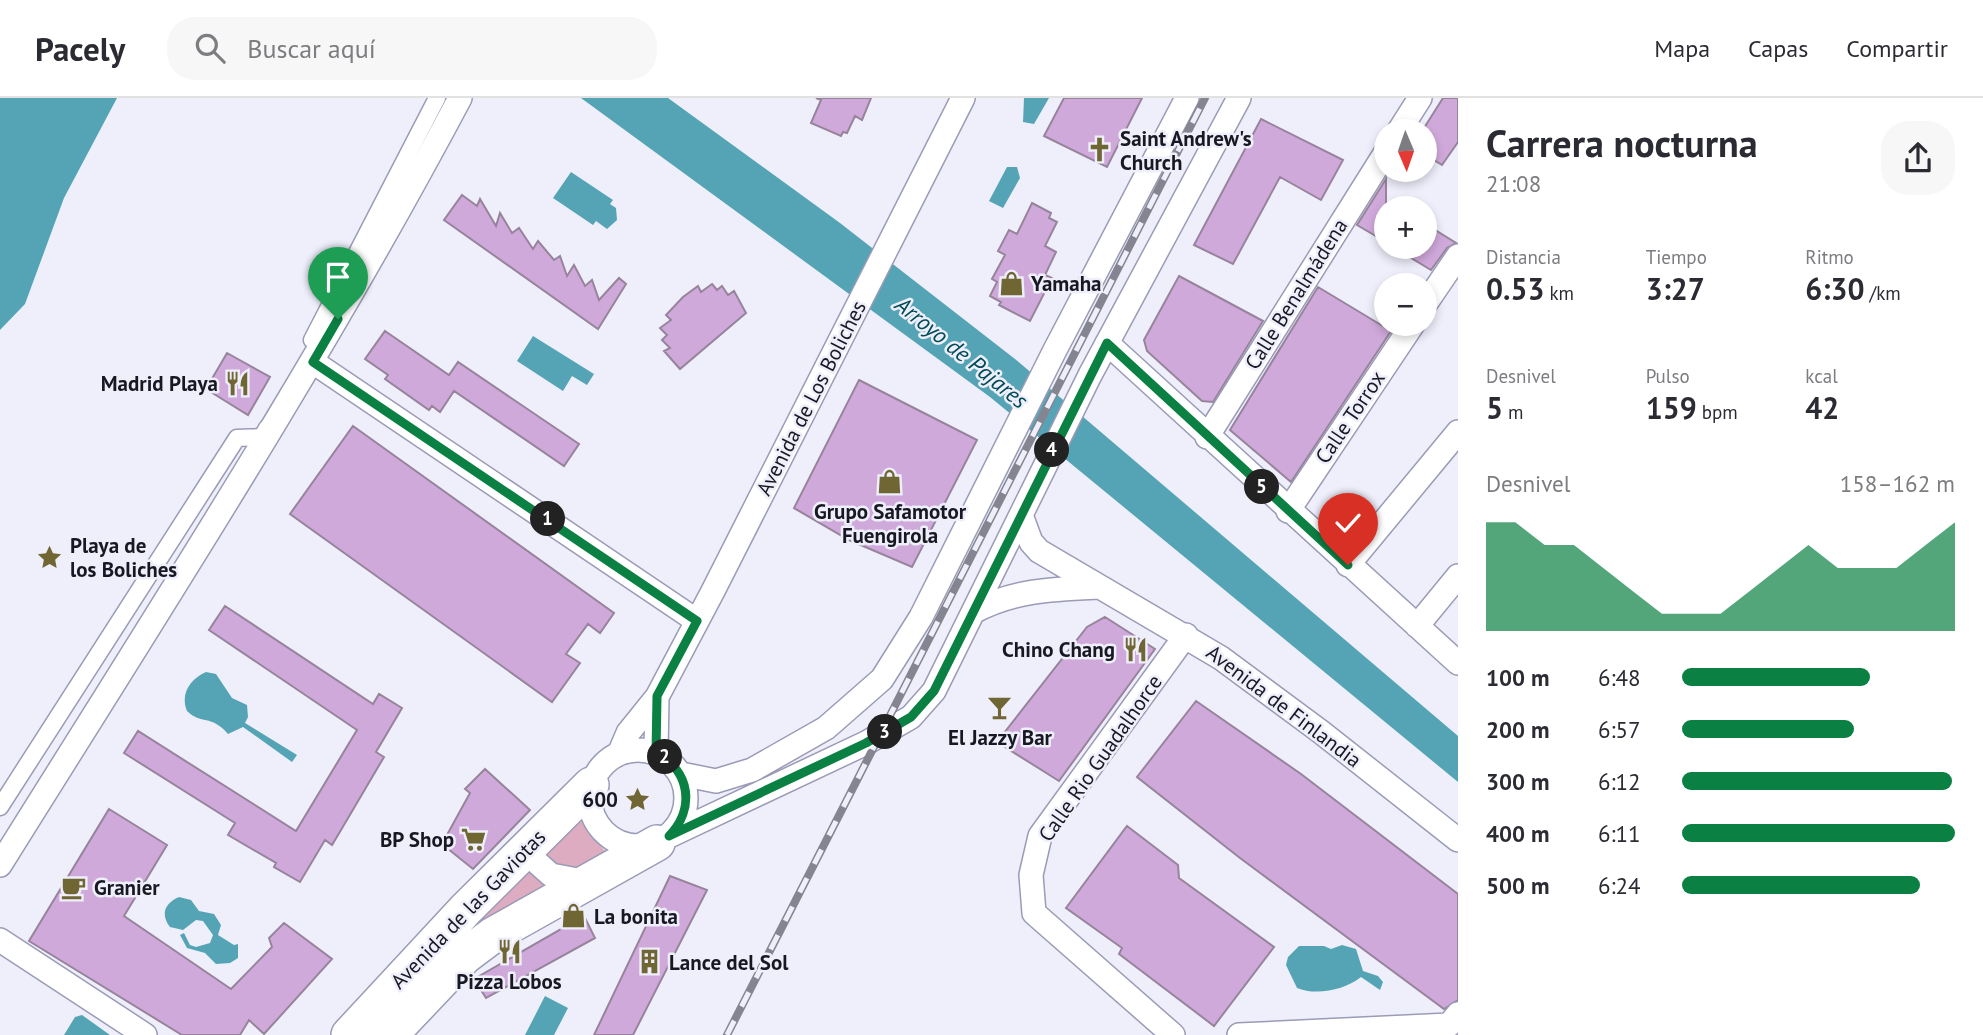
<!DOCTYPE html>
<html lang="es">
<head>
<meta charset="utf-8">
<style>
  :root { --surface:#fff; --page:#f7f7f7; --text:#2b2b33; --muted:#7c7c81; --line:#e1e1e2; --accent:#0b8043 }
  body { margin:0; font-family:"PT Sans",sans-serif; background:var(--page); color:var(--text); height:100vh; display:flex; flex-direction:column; font-size:26px; white-space:nowrap }
  * { box-sizing:border-box; margin:0 }
  p { font-size:23px; color:var(--muted) }
  .icon { flex:none; width:38px; height:38px; fill:none; stroke:currentColor; stroke-width:2; stroke-linecap:round; stroke-linejoin:round }
  .map { position:relative; flex:1; overflow:hidden }
  .drawer { display:flex; flex-direction:column; background:var(--surface); width:525px }
  .drawer>* { flex:none }
  .needle { width:46px; rotate:178deg }
  .controls { position:absolute; left:1374px; top:21px; display:grid; gap:14px }
  .controls a { display:grid; place-items:center; width:63px; height:63px; border-radius:50%; background:var(--surface); box-shadow:0 4px 10px #0003; font-size:35px }
  .pin { position:absolute; display:grid; place-items:center; width:60px; height:60px; color:#fff; margin:-72px -30px; border-radius:50% 50% 50% 0; rotate:-45deg; box-shadow:0 0 7px #0007 }
  .pin .icon { rotate:45deg }
  .km { position:absolute; width:35px; height:35px; margin:-18px; border-radius:50%; background:#222; color:#fff; font-size:19px; line-height:35px; text-align:center }
  .round { display:grid; place-items:center; flex:none; width:74px; height:74px; border-radius:28px; background:var(--page) }
  .head { display:flex; align-items:center; justify-content:space-between; height:119px; padding:0 28px }
  h1 { font-size:38px; font-weight:800; line-height:52px }
  .stats { display:grid; grid-template-columns:repeat(3,1fr); gap:10px; height:119px; padding:7px 28px }
  .stats div { display:grid; align-content:center }
  .stats b { font-size:30px; font-weight:800 }
  .stats small { font-size:19px; font-weight:400 }
  .stats p { font-size:19px }
  .chart { height:196px; padding:14px 28px }
  .chart p { display:flex; justify-content:space-between }
  .chart svg { width:100%; height:126px; margin-top:7px; fill:var(--accent); opacity:.7 }
  ul { padding:0 28px; list-style:none; font-size:23px }
  li { display:grid; grid-template-columns:112px 84px 1fr; align-items:center; height:52px }
  li i { height:18px; border-radius:9px; background:var(--accent) }
  header { display:flex; align-items:center; gap:42px; box-sizing:border-box; height:98px; padding:0 35px; background:var(--surface); border-bottom:2px solid var(--line) }
  header strong { font-size:33px }
  nav { display:flex; gap:38px; margin-inline-start:auto; font-size:24px }
  .search { width:490px; height:63px; background:var(--page); display:flex; align-items:center; gap:18px; box-sizing:border-box; padding:0 24px; border-radius:28px; color:var(--muted); font-size:26px }
  main { display:flex; flex:1; min-height:0 }
  .map>svg:first-child { display:block }
  .green { fill:#deacc0 }
  .water { fill:#55a4b5 }
  .building { fill:#d0a9db; stroke:#97849c; stroke-width:2 }
  .lines { fill:none; stroke-linecap:round; stroke-linejoin:round }
  .pedestrian-casing { stroke:#9a9bb7; stroke-width:19 }
  .minor-casing { stroke:#9a9bb7; stroke-width:26 }
  .primary-casing { stroke:#9a9bb7; stroke-width:38 }
  .pedestrian { stroke:#fff; stroke-width:16 }
  .minor { stroke:#fff; stroke-width:23 }
  .primary { stroke:#fff; stroke-width:35 }
  .rail-casing { stroke:#848590; stroke-width:8 }
  .rail { stroke:#eeeffb; stroke-width:5; stroke-dasharray:16; stroke-linecap:butt }
  .route-casing { stroke:#fff; stroke-width:14 }
  .route { stroke:#0b8043; stroke-width:9 }
  .labels { text-anchor:middle; dominant-baseline:central; stroke-width:5; stroke-linejoin:round; paint-order:stroke }
  .poi-label { font-size:21px; font-weight:bold; fill:#171822; stroke:#eeeffb; text-anchor:start }
  .street-label { font-size:21px; fill:#171822; stroke:#eeeffb }
  .water-label { font-size:23px; font-style:italic; fill:#004b58; stroke:#eeeffb }
</style>
</head>
<body>
<header>
<strong>Pacely</strong>
<div class="search"><svg class="icon" aria-label="search" viewBox="0 0 24 24"><circle cx="10" cy="10" r="6"/><path d="M15 15l6 6"/></svg>Buscar aquí</div>
<nav><a>Mapa</a><a>Capas</a><a>Compartir</a></nav>
</header>
<main>
<div class="map">
<svg width="1458" height="937" viewBox="0 0 1458 937">
  <rect width="100%" height="100%" fill="#eeeffb"/>
  <path class="green" d="M578 710 588 735 607 755C584 770 574 780 549 762L547 752Z
    M527 768 548 786 379 937H369Z"/>
  <path class="water" d="M0 0H117L64 100 25 206 0 232Z
    M581 0H668L840 125 1015 261 1458 638V684L990 299Z
    M1024 0H1049L1034 26 1023 24Z
    M1007 69H1017L1020 80 1003 110 989 103Z
    M571 74 613 102 610 106 616 110 617 122 607 131 596 123 593 127 553 100Z
    M533 238 594 276 587 287 572 278 563 293 517 263Z
    M206 574 216 576 232 600 247 607 248 619 245 625 297 657 292 664 243 629 228 636C211 616 201 627 187 613 180 596 190 581 206 574Z
    M179 799 191 802 199 813 214 816 221 827 218 837 234 847 238 846V860L230 865 216 866 205 855 187 850 180 837 184 835 190 847 196 849 210 845 213 837 203 823 196 822 183 832 170 829C160 816 165 805 179 799Z
    M1342 847 1356 851 1363 873 1378 878 1383 884 1380 892 1361 879C1345 892 1316 898 1297 890L1286 867 1288 859 1299 848H1324L1331 851Z
    M545 898 568 910 554 937H525Z
    M82 917 110 937H64L75 919Z"/>
  <path class="building" d="M816 0H871L862 22 855 18 847 35 843 34 841 38 811 25 821 2Z
    M1064 0H1142L1107 69 1044 38Z
    M1443 0H1458V44L1442 67 1424 56V30Z
    M1261 21 1343 62 1321 102 1280 79 1233 166 1194 147Z
    M1386 81V144L1357 127Z
    M462 97 477 108 480 101 496 128 500 115 512 135 519 130 533 151 538 143 554 162 560 158 567 178 574 167 585 188 592 182 599 202 619 180 626 186 598 231 444 122Z
    M1032 105 1051 115 1049 120 1057 124 1045 148 1056 154 1045 177 1052 180 1030 223 999 207 1001 204 990 198 997 184 992 181 1005 157 998 153 1009 132 1017 136Z
    M1424 125 1456 145 1447 150 1431 172 1393 149H1424Z
    M1179 178 1263 223 1213 304 1202 303 1147 253 1144 242Z
    M712 186 717 192 722 188 728 197 734 193 746 215 680 271 664 253 670 250 662 242 667 237 660 230 671 222 666 217 683 199 698 188 701 194Z
    M1318 189 1391 233 1291 384 1230 332Z
    M385 233 449 277 458 264 579 346 564 368 454 293 440 314 432 308 429 312 385 281 388 277 365 261Z
    M227 255 270 279 248 317 206 291Z
    M859 282 977 342 912 469 849 442 794 410Z
    M353 328 614 515 600 535 588 526 566 556 580 565 552 604 290 416Z
    M225 508 373 606 379 596 402 610 376 654 384 659 341 732 332 747 325 742 300 784 274 769 276 765 228 737 235 725 124 655 138 633 296 733 357 632 209 532Z
    M1105 519 1155 551 1059 683 997 644 1087 529Z
    M1196 603 1301 676 1458 796V902L1444 911 1240 760 1137 679Z
    M485 671 530 712 473 771 442 746 470 695 465 691Z
    M109 711 167 747 124 818 231 891 272 849 269 840 284 825 332 861 264 936 249 922 240 937H182L29 843Z
    M1127 728 1178 767 1179 780 1274 849 1214 928 1119 856 1122 850 1066 810Z
    M670 778 707 792 633 937H594Z
    M584 818 595 840 486 900 474 881Z"/>
  <g class="lines">
    <defs>
      <path id="pedestrian" d="M312 242 437 0
        M0 709 237 340 262 339 267 330"/>
      <path id="minor" d="M1399 33 1420 0
        M1424 208 1458 158
        M1107 245 1458 565
        M313 264 697 523
        M1207 339 1386 54
        M1288 413 1413 226
        M1021 417 1031 444 1039 453 1221 560 1321 634 1458 742
        M1348 467 1458 334
        M973 514C1013 492 1054 491 1099 489
        M1417 528 1458 478
        M590 700a48 48 0 1 1 96 0a48 48 0 1 1-96 0Z
        M656 655 657 599
        M619 656 628 635 657 599 713 493 963 0
        M681 676 716 683 752 672 826 630 882 581 921 519 1055 252 1187 0
        M669 738 866 645 911 619 934 593 1090 277 1239 0
        M524 753 551 777 588 784
        M0 767C158 514 320 264 460 0
        M0 842 145 937
        M1173 937 1034 815 1031 777 1040 738 1186 537
        M1239 937 1449 927 1458 916"/>
      <path id="primary" d="M349 937 466 811 591 687
        M390 937 465 858 493 837 657 745"/>
    </defs>
    <use href="#pedestrian" class="pedestrian-casing"/>
    <use href="#minor" class="minor-casing"/>
    <use href="#primary" class="primary-casing"/>
    <use href="#pedestrian" class="pedestrian"/>
    <use href="#minor" class="minor"/>
    <use href="#primary" class="primary"/>
    <defs>
      <path id="rail" d="M727 937 1205 0"/>
    </defs>
    <use href="#rail" class="rail-casing"/>
    <use href="#rail" class="rail"/>
  </g>
  <g class="lines">
    <defs>
      <path id="route" d="M338 221 313 264 697 523 657 598 656 655C691 673 695 711 669 738L866 645 911 619 934 593 1107 245 1348 467"/>
    </defs>
    <use href="#route" class="route-casing"/>
    <use href="#route" class="route"/>
  </g>
  <defs>
    <symbol id="church-bare" viewBox="-9 -9 18 18"><path d="M-1.2-6h2.4v3.5h3.3v2.4h-3.3V6h-2.4V-.1h-3.3v-2.4h3.3Z" fill="#706633" stroke="#eeeffb" stroke-width="2.5" paint-order="stroke"/></symbol>
    <symbol id="shop-bare" viewBox="-9 -9 18 18"><path d="M-5-2.5h2.3a2.7 3.5 0 0 1 5.4 0H5L5.5 6h-11ZM-1.5-2.5h3a1.5 2.3 0 0 0-3 0Z" fill="#706633" stroke="#eeeffb" stroke-width="2.5" paint-order="stroke"/></symbol>
    <symbol id="restaurant-bare" viewBox="-9 -9 18 18"><path d="M-5-6h1v4h1v-4h1v4h1v-4h1v5L-1.5 .5V6h-2V.5L-5-1ZM5-6V6H3V1.5H1.5Q1.5-4 5-6Z" fill="#706633" stroke="#eeeffb" stroke-width="2.5" paint-order="stroke"/></symbol>
    <symbol id="sight-bare" viewBox="-9 -9 18 18"><path d="M0-6L1.8-2.2L6-1.7L2.9 1.2L3.7 5.4L0 3.3L-3.7 5.4L-2.9 1.2L-6-1.7L-1.8-2.2Z" fill="#706633" stroke="#eeeffb" stroke-width="2.5" paint-order="stroke"/></symbol>
    <symbol id="bar-bare" viewBox="-9 -9 18 18"><path d="M-6-5H6L.8 .8V4.5H3.5V6h-7V4.5H-.8V.8Z" fill="#706633" stroke="#eeeffb" stroke-width="2.5" paint-order="stroke"/></symbol>
    <symbol id="supermarket-bare" viewBox="-9 -9 18 18"><path d="M-6-5.5h2.5l.6 2H6L4.5 2H-2.5L-4.4-4H-6ZM-1.5 3.2a1.3 1.3 0 1 0 .1 0ZM3 3.2a1.3 1.3 0 1 0 .1 0Z" fill="#706633" stroke="#eeeffb" stroke-width="2.5" paint-order="stroke"/></symbol>
    <symbol id="cafe-bare" viewBox="-9 -9 18 18"><path d="M-5.5-4.5H6V0H3Q3 3.5 0 3.5H-2.5Q-5.5 3.5-5.5 0ZM3-3.2v2h1.7v-2ZM-6 4.5H4V6H-6Z" fill="#706633" stroke="#eeeffb" stroke-width="2.5" paint-order="stroke"/></symbol>
    <symbol id="building-bare" viewBox="-9 -9 18 18"><path d="M-4-6H4V6H1V3H-1V6H-4ZM-2.5-4.3h1.7v1.8h-1.7ZM.8-4.3h1.7v1.8H.8ZM-2.5-1h1.7V.8h-1.7ZM.8-1h1.7V.8H.8Z" fill="#706633" stroke="#eeeffb" stroke-width="2.5" paint-order="stroke"/></symbol>
  </defs>
  <g fill-rule="evenodd">
    <use href="#church-bare" x="1082" y="34" width="35" height="35"/>
    <use href="#shop-bare" x="994" y="168" width="35" height="35"/>
    <use href="#restaurant-bare" x="220" y="268" width="35" height="35"/>
    <use href="#shop-bare" x="872" y="366" width="35" height="35"/>
    <use href="#sight-bare" x="32" y="442" width="35" height="35"/>
    <use href="#restaurant-bare" x="1118" y="534" width="35" height="35"/>
    <use href="#bar-bare" x="982" y="592" width="35" height="35"/>
    <use href="#sight-bare" x="620" y="684" width="35" height="35"/>
    <use href="#supermarket-bare" x="456" y="724" width="35" height="35"/>
    <use href="#cafe-bare" x="56" y="772" width="35" height="35"/>
    <use href="#shop-bare" x="556" y="800" width="35" height="35"/>
    <use href="#restaurant-bare" x="492" y="836" width="35" height="35"/>
    <use href="#building-bare" x="632" y="846" width="35" height="35"/>
  </g>
  <g class="labels">
    <g class="poi-label">
      <text x="1120" y="40">Saint Andrew's<tspan x="1120" dy="24">Church</tspan></text>
      <text x="1031" y="185">Yamaha</text>
      <text x="218" y="285" text-anchor="end">Madrid Playa</text>
      <text x="890" y="413" text-anchor="middle">Grupo Safamotor<tspan x="890" dy="24">Fuengirola</tspan></text>
      <text x="70" y="447">Playa de<tspan x="70" dy="24">los Boliches</tspan></text>
      <text x="1115" y="551" text-anchor="end">Chino Chang</text>
      <text x="1000" y="639" text-anchor="middle">El Jazzy Bar</text>
      <text x="618" y="701" text-anchor="end">600</text>
      <text x="454" y="741" text-anchor="end">BP Shop</text>
      <text x="94" y="789">Granier</text>
      <text x="594" y="818">La bonita</text>
      <text x="669" y="864">Lance del Sol</text>
      <text x="509" y="883" text-anchor="middle">Pizza Lobos</text>
    </g>
    <g class="street-label">
      <text transform="translate(1296 196) rotate(-58)">Calle Benalmádena</text>
      <text transform="translate(811 300) rotate(-63)">Avenida de Los Boliches</text>
      <text transform="translate(1350 319) rotate(-56)">Calle Torrox</text>
      <text transform="translate(1284 608) rotate(37)">Avenida de Finlandia</text>
      <text transform="translate(1100 660) rotate(-55)">Calle Rio Guadalhorce</text>
      <text transform="translate(468 811) rotate(-46)">Avenida de las Gaviotas</text>
    </g>
    <g class="water-label">
      <text transform="translate(962 254) rotate(39)">Arroyo de Pajares</text>
    </g>
  </g>
</svg>
<div class="controls">
<a><svg class="needle" viewBox="-14 -14 28 28"><path d="M0-13l5 13h-10z" fill="#e53935"/><path d="M0 13l5-13h-10z" fill="#7c7c81"/></svg></a>
<a>+</a>
<a>−</a>
</div>
<div class="pin" style="left:338px;top:221px;background:#1e9e55"><svg class="icon" aria-label="arrive" viewBox="0 0 24 24"><path d="M6 21V4h12l-3 4 3 4H6"/></svg></div>
<div class="pin" style="left:1348px;top:467px;background:#d93025"><svg class="icon" aria-label="check" viewBox="0 0 24 24"><path d="M5 12l5 5 9-10"/></svg></div>
<b class="km" style="left:548px;top:421px">1</b>
<b class="km" style="left:665px;top:659px">2</b>
<b class="km" style="left:885px;top:634px">3</b>
<b class="km" style="left:1052px;top:352px">4</b>
<b class="km" style="left:1262px;top:389px">5</b>
</div>
<section class="drawer">
<div class="head"><div><h1>Carrera nocturna</h1><p>21:08</p></div><a class="round"><svg class="icon" aria-label="share" viewBox="0 0 24 24"><path d="M12 15V3M7 8l5-5 5 5M5 13v7h14v-7"/></svg></a></div>
<div class="stats">
<div><p>Distancia</p><b>0.53<small> km</small></b></div>
<div><p>Tiempo</p><b>3:27</b></div>
<div><p>Ritmo</p><b>6:30<small> /km</small></b></div>
</div>
<div class="stats">
<div><p>Desnivel</p><b>5<small> m</small></b></div>
<div><p>Pulso</p><b>159<small> bpm</small></b></div>
<div><p>kcal</p><b>42</b></div>
</div>
<div class="chart"><p><span>Desnivel</span>158–162 m</p>
<svg viewBox="0 0 160 44" preserveAspectRatio="none"><path d="M0 44V6L10 6L20 14L30 14L40 22L50 30L60 38L70 38L80 38L90 30L100 22L110 14L120 22L130 22L140 22L150 14L160 6V44z"/></svg>
</div>
<ul>
<li><b>100 m</b>6:48<i style="width:69%"></i></li>
<li><b>200 m</b>6:57<i style="width:63%"></i></li>
<li><b>300 m</b>6:12<i style="width:99%"></i></li>
<li><b>400 m</b>6:11<i style="width:100%"></i></li>
<li><b>500 m</b>6:24<i style="width:87%"></i></li>
</ul>
</section>
</main>
</body>
</html>
